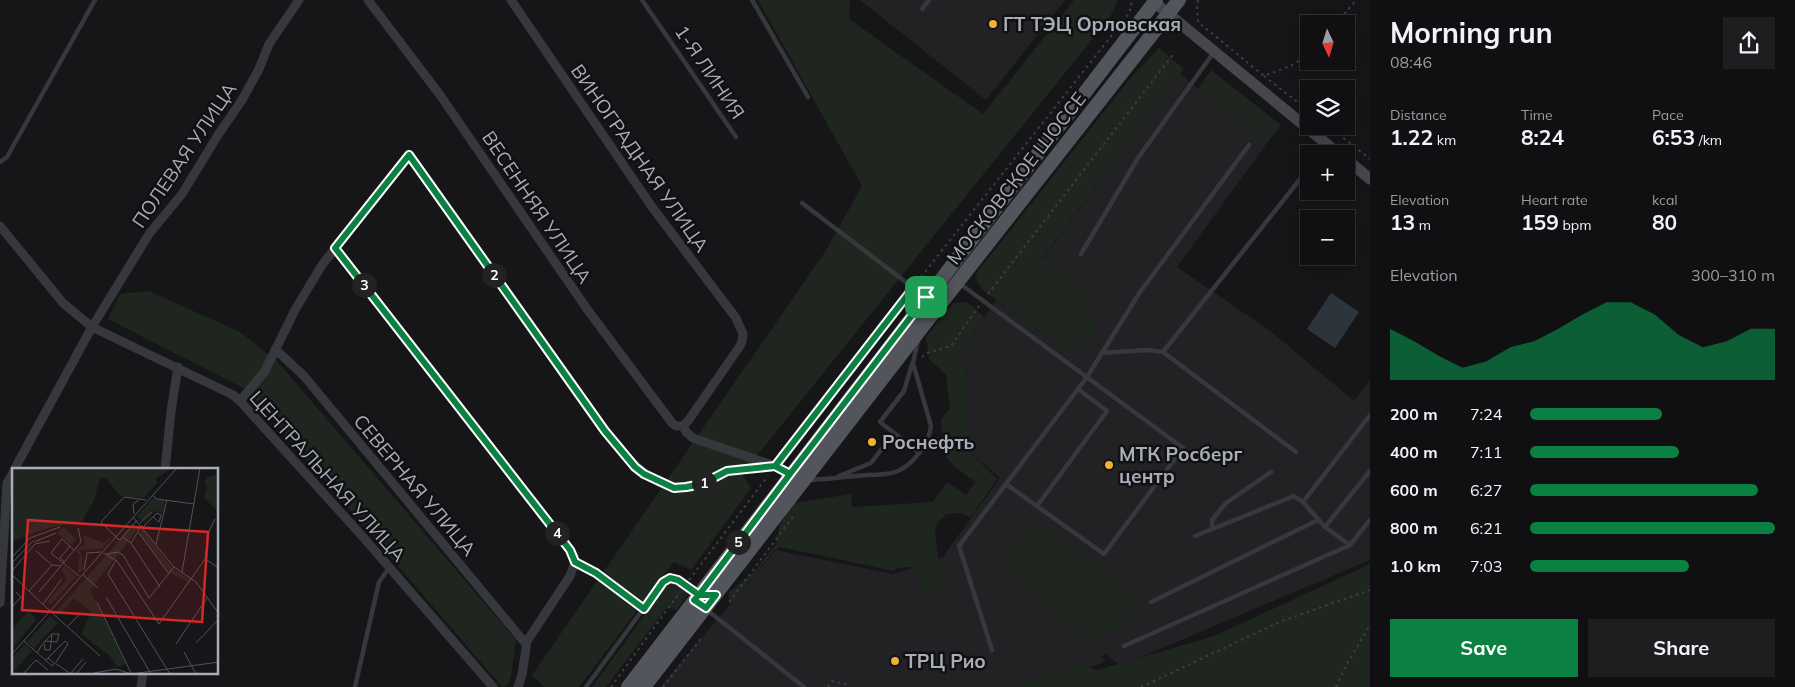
<!DOCTYPE html>
<html lang="en">
<head>
<meta charset="utf-8">
<style>
  :root { --surface:#101012; --page:#1e1e20; --text:#f1f3f6; --muted:#9c9d9f; --line:#303032; --accent:#0b8043 }
  body { margin:0; font-family:Mulish,sans-serif; background:var(--page); color:var(--text); height:100vh; display:flex; flex-direction:column; font-size:19px; white-space:nowrap }
  * { box-sizing:border-box; margin:0 }
  p { font-size:16px; color:var(--muted) }
  .icon { flex:none; width:28px; height:28px; fill:none; stroke:currentColor; stroke-width:2; stroke-linecap:round; stroke-linejoin:round }
  .map { position:relative; flex:1; overflow:hidden }
  .drawer { display:flex; flex-direction:column; background:var(--surface); width:425px }
  .drawer>* { flex:none }
  .needle { width:32px; rotate:176deg }
  .fabs { position:absolute; left:1300px; top:15px; display:grid; gap:10px }
  .fabs a { display:grid; place-items:center; width:55px; height:55px; border-radius:0px; background:var(--surface); box-shadow:0 2px 12px #0003,0 0 0 1px var(--line); font-size:25px }
  .pin { position:absolute; display:grid; place-items:center; width:42px; height:42px; color:#fff; margin:-21px; border-radius:10px; box-shadow:0 2px 8px #0006 }
  .km { position:absolute; width:25px; height:25px; margin:-12px; border-radius:50%; background:#222; color:#fff; font-size:14px; line-height:25px; text-align:center }
  .round { display:grid; place-items:center; flex:none; width:52px; height:52px; border-radius:0px; background:var(--page) }
  .head { display:flex; align-items:center; justify-content:space-between; height:85px; padding:0 20px }
  h1 { font-size:28px; font-weight:700; line-height:38px }
  .metrics { display:grid; grid-template-columns:repeat(3,1fr); gap:8px; height:85px; padding:5px 20px }
  .metrics div { display:grid; align-content:center }
  .metrics b { font-size:21px; font-weight:700 }
  .metrics small { font-size:14px; font-weight:400 }
  .metrics p { font-size:14px }
  .chart { height:140px; padding:10px 20px }
  .chart p { display:flex; justify-content:space-between }
  .chart svg { width:100%; height:90px; margin-top:5px; fill:var(--accent); opacity:.7 }
  .button { display:flex; gap:10px; margin-top:auto; padding:10px 20px }
  .button a { flex:1; height:58px; border-radius:0px; background:var(--accent); color:#fff; font-size:20px; font-weight:700; line-height:58px; text-align:center }
  .button a+a { background:var(--page); color:var(--text) }
  ul { padding:0 20px; list-style:none; font-size:16px }
  li { display:grid; grid-template-columns:80px 60px 1fr; align-items:center; height:38px }
  li i { height:12px; border-radius:6px; background:var(--accent) }
  main { display:flex; flex:1; min-height:0 }
  .map>svg:first-child { display:block }
  .built { fill:#222225 }
  .green { fill:#1e261f }
  .water { fill:#2c353c }
  .lines { fill:none; stroke-linecap:round; stroke-linejoin:round }
  .path { stroke:#3d3f44; stroke-width:2; stroke-dasharray:2.5 4; stroke-linecap:butt }
  .service { stroke:#37383d; stroke-width:4.5 }
  .minor { stroke:#37383d; stroke-width:9 }
  .secondary { stroke:#45474d; stroke-width:11 }
  .primary { stroke:#53555c; stroke-width:14 }
  .route-casing { stroke:#fff; stroke-width:10 }
  .route { stroke:#0b8043; stroke-width:6 }
  .poi-dot { fill:#f2b134; stroke:#111113; stroke-width:2 }
  .labels { text-anchor:middle; dominant-baseline:central; stroke-width:5; stroke-linejoin:round; paint-order:stroke }
  .poi-label { font-size:19px; font-weight:bold; fill:#a8adb8; stroke:#111113; text-anchor:start }
  .street-label { font-size:19px; fill:#a8adb8; stroke:#111113 }
  .inset-road { fill:none; stroke:#505258; stroke-width:1 }
  .view { fill:#d62828; fill-opacity:0.15; stroke:#d62828; stroke-width:2.5 }
  .inset-edge { fill:none; stroke:#a8adb8; stroke-width:2.5 }
</style>
</head>
<body>
<main>
<div class="map">
<svg width="1370" height="687" viewBox="0 0 1370 687">
  <rect width="100%" height="100%" fill="#161618"/>
  <path class="built" d="M860 0H1065L986 100Z
    M1180 74 1267 143 1177 267 1269 330 1354 401 1370 380V560L1120 666 1105 653 1102 657 1105 662 1032 687H660L776 550 894 574 942 558 1000 478 969 451 970 385 962 350 996 300 1069 353 1086 294 1042 259Z"/>
  <path class="green" d="M758 0H850L849 19 983 114 1074 0H1118L1110 17 742 474 751 488 691 570 674 562 579 687H544L532 675 825 252 862 186Z
    M1159 48 1184 69 1042 258 1086 294 1096 330 1069 353 984 291 978 283 975 275 1133 75Z
    M1211 70 1281 125 1267 143 1198 89Z
    M149 291 240 332 277 361 516 640 511 677 507 686 502 687 247 390 108 319 120 294Z
    M967 302 984 317 962 350 970 385 969 451 997 479 971 517 961 513 946 514 937 523 935 533 943 596 919 592 914 567 896 568 894 571 780 547 775 550 731 604 729 598V592L754 572 776 544 779 526 794 503 851 494 852 507 933 502 947 482 966 495 976 482 956 468 944 455 941 420 950 408 946 375 929 359 926 337 953 303Z
    M1034 518 1142 598 1118 633 1099 627 1094 649 1075 630 1000 566Z
    M1370 564V687H1009L1080 664 1097 670 1214 636Z
    M671 583 680 585 689 593 676 611 668 606 606 687H592L665 587Z"/>
  <path class="water" d="M1331 293 1359 312 1335 348 1307 329Z"/>
  <g class="lines">
    <path class="path" d="M1198 0 1197 6 1198 22 1264 76 1295 64 1309 51
      M1336 24 1356 0
      M1264 76 1309 111
      M1328 126 1370 159
      M917 282 1127 16 1132 6 1130 0
      M988 294 1175 52
      M922 357 927 353 951 346 979 306
      M781 458 908 294
      M689 580 768 476
      M729 602 795 514
      M611 687 680 592
      M663 687 703 636
      M828 687 832 681 845 684 849 687
      M1141 687 1282 621 1370 590
      M1336 687 1348 662 1370 625"/>
    <path class="service" d="M642 0 736 137
      M752 0 808 97
      M922 9 929 0
      M1320 154 1327 145
      M0 162 7 157 95 0
      M802 203 924 296
      M1081 254 1138 158 1214 52
      M959 283 1183 448 1104 554 1006 484
      M1163 352 1309 168
      M1101 353 1147 350 1163 352 1296 452
      M912 364 904 391 880 422 918 452
      M839 476 871 463 894 433
      M809 480C828 479 847 477 867 475 877 475 889 475 898 471 914 464 929 443 931 426L913 363 918 340
      M1303 502 1325 527 1350 545
      M1037 506 1107 411 1078 389
      M1325 527 1370 471
      M1212 529V520L1226 503 1271 472
      M1195 536 1294 496 1303 502 1370 415
      M575 562 596 573 644 609
      M1151 602 1318 520
      M707 610 804 687
      M1124 646 1350 545 1370 520
      M992 650 959 546 1087 377 1140 292 1249 145
      M355 687 379 582 389 568
      M586 687 663 582 670 578 678 580 698 594"/>
    <path class="minor" d="M368 0 440 95 587 309 672 423 676 426H683
      M511 0 652 207 736 318 743 334 742 341 740 346 688 421 683 426
      M0 226 63 303 92 327 233 395 240 401 363 537 493 687
      M335 248 445 388 574 555 575 562 570 576 527 641 522 675 518 687
      M275 349 304 376 526 644
      M240 401 265 371 295 310 322 265 409 155 605 431C630 460 658 500 702 484 711 481 719 472 729 471 744 468 760 468 775 466
      M683 426 686 432 693 438 775 466 789 474
      M14 470 92 327 149 234 182 194 218 135 242 100 259 69 269 44 299 0
      M165 470 171 411 178 367
      M0 603 7 483 14 471
      M141 687 143 673"/>
    <path class="secondary" d="M1154 2 1339 154
      M1346 159 1370 179"/>
    <path class="primary" d="M628 687 1156 0
      M644 687 920 330 1179 0"/>
  </g>
  <g class="lines">
    <defs>
      <path id="route" d="M926 297 790 474 775 466 727 471 702 484 686 487 674 488 644 474 635 467 605 431 409 155 335 248 570 550 575 562 596 573 644 609 663 582 670 578 678 580 699 595 694 600 706 608 716 595H699L790 474 775 466 913 288 926 297"/>
    </defs>
    <use href="#route" class="route-casing"/>
    <use href="#route" class="route"/>
  </g>
  <g class="poi-dot">
    <circle cx="993" cy="24" r="5"/>
    <circle cx="872" cy="442" r="5"/>
    <circle cx="1109" cy="465" r="5"/>
    <circle cx="895" cy="661" r="5"/>
  </g>
  <g class="labels">
    <g class="poi-label">
      <text x="1003" y="24">ГТ ТЭЦ Орловская</text>
      <text x="882" y="442">Роснефть</text>
      <text x="1119" y="454">МТК Росберг<tspan x="1119" dy="22">центр</tspan></text>
      <text x="905" y="661">ТРЦ Рио</text>
    </g>
    <g class="street-label">
      <text transform="translate(710 72) rotate(56)">1-Я ЛИНИЯ</text>
      <text transform="translate(184 155) rotate(-56)">ПОЛЕВАЯ УЛИЦА</text>
      <text transform="translate(640 158) rotate(55)">ВИНОГРАДНАЯ УЛИЦА</text>
      <text transform="translate(1016 178) rotate(-52)">МОСКОВСКОЕ ШОССЕ</text>
      <text transform="translate(537 207) rotate(56)">ВЕСЕННЯЯ УЛИЦА</text>
      <text transform="translate(328 476) rotate(48)">ЦЕНТРАЛЬНАЯ УЛИЦА</text>
      <text transform="translate(415 485) rotate(50)">СЕВЕРНАЯ УЛИЦА</text>
    </g>
  </g>
  <g transform="translate(12 468)">
    <rect width="206" height="206" fill="#161618"/>
    <path d="M0 0H159L144 11 145 15 131 30 108 28 94 10H88L82 32 70 53 36 60 0 73ZM206 7H207L206 43 192 30 195 20 192 14 196 9ZM141 30 153 33 151 45 143 43 130 57 141 43 130 53 125 48ZM122 56 126 61 78 122 114 196 106 199 97 187 69 166 79 144 62 130 46 147 43 145ZM52 59 64 71 59 77 45 65ZM130 60 161 101 178 111 177 115 157 104 128 66ZM71 67 92 75 99 68V70L90 81 66 82 70 86 71 102 66 106 67 86 63 82 72 77ZM53 98 64 109 38 137 35 134 55 111 49 101ZM16 143 23 149V153L0 181V162ZM38 148 46 155 22 180 15 174ZM13 176 20 183 0 205V190Z" fill="#1e261f"/>
    <path class="inset-road" d="M141 28 145 31 182 36M122 46 121 36 127 32M121 49 162 99 184 114 207 146M128 55 140 44M131 59 145 45 149 47 147 54 141 49M127 65 157 106M104 69 89 54 112 29 134 32M111 69 119 75 148 119M104 70 108 72 125 52M22 74 44 65M119 75 130 57M144 76 155 32M62 82 50 71 39 85 67 108M24 83 40 97 49 98M91 85 105 93 147 156 193 91 197 63 203 51M94 86 106 84 111 87 137 130 162 99M0 89 18 70 48 59M193 91 207 100M104 92 96 106 158 206M2 93 21 73M52 93 48 90 58 78M72 102 75 85 89 84M0 103 23 76 38 73M170 104 188 0M0 107 38 143M71 107 86 120M17 123 40 97M27 124 69 74 66 60M94 129 139 206M85 134 119 205M31 136 50 111M0 139 9 129 4 124M38 143 88 188M56 158 69 145M12 173 40 198 42 195 36 190 34 192M184 175 207 151M32 176 33 182H38L40 167M164 176 195 130M172 184 184 206M25 185 29 178 33 173 40 166H47L45 174 33 173M0 186 165 0M36 190 53 173 56 176 44 194M43 195 59 206M82 205 104 201 119 206 207 194M11 206 24 192 36 202M58 206 71 191M64 206 74 194"/>
    <path class="view" d="M16 52 196 64 190 154 10 142Z"/>
    <rect width="206" height="206" class="inset-edge"/>
  </g>
</svg>
<div class="fabs">
<a><svg class="needle" viewBox="-14 -14 28 28"><path d="M0-13l5 13h-10z" fill="#e53935"/><path d="M0 13l5-13h-10z" fill="#9c9d9f"/></svg></a>
<a><svg class="icon" aria-label="layers" viewBox="0 0 24 24"><path d="M12 4l9 5-9 5-9-5zM3 14l9 5 9-5"/></svg></a>
<a>+</a>
<a>−</a>
</div>
<div class="pin" style="left:926px;top:297px;background:#1e9e55"><svg class="icon" aria-label="arrive" viewBox="0 0 24 24"><path d="M6 21V4h12l-3 4 3 4H6"/></svg></div>
<b class="km" style="left:704px;top:483px">1</b>
<b class="km" style="left:494px;top:275px">2</b>
<b class="km" style="left:364px;top:285px">3</b>
<b class="km" style="left:557px;top:533px">4</b>
<b class="km" style="left:738px;top:542px">5</b>
</div>
<section class="drawer">
<div class="head"><div><h1>Morning run</h1><p>08:46</p></div><a class="round"><svg class="icon" aria-label="share" viewBox="0 0 24 24"><path d="M12 15V3M7 8l5-5 5 5M5 13v7h14v-7"/></svg></a></div>
<div class="metrics">
<div><p>Distance</p><b>1.22<small> km</small></b></div>
<div><p>Time</p><b>8:24</b></div>
<div><p>Pace</p><b>6:53<small> /km</small></b></div>
</div>
<div class="metrics">
<div><p>Elevation</p><b>13<small> m</small></b></div>
<div><p>Heart rate</p><b>159<small> bpm</small></b></div>
<div><p>kcal</p><b>80</b></div>
</div>
<div class="chart"><p><span>Elevation</span>300–310 m</p>
<svg viewBox="0 0 160 44" preserveAspectRatio="none"><path d="M0 44V19L10 25L20 32L30 38L40 35L50 28L60 25L70 19L80 12L90 6L100 6L110 12L120 22L130 28L140 25L150 19L160 19V44z"/></svg>
</div>
<ul>
<li><b>200 m</b>7:24<i style="width:54%"></i></li>
<li><b>400 m</b>7:11<i style="width:61%"></i></li>
<li><b>600 m</b>6:27<i style="width:93%"></i></li>
<li><b>800 m</b>6:21<i style="width:100%"></i></li>
<li><b>1.0 km</b>7:03<i style="width:65%"></i></li>
</ul>
<div class="button"><a>Save</a><a>Share</a></div>
</section>
</main>
</body>
</html>
